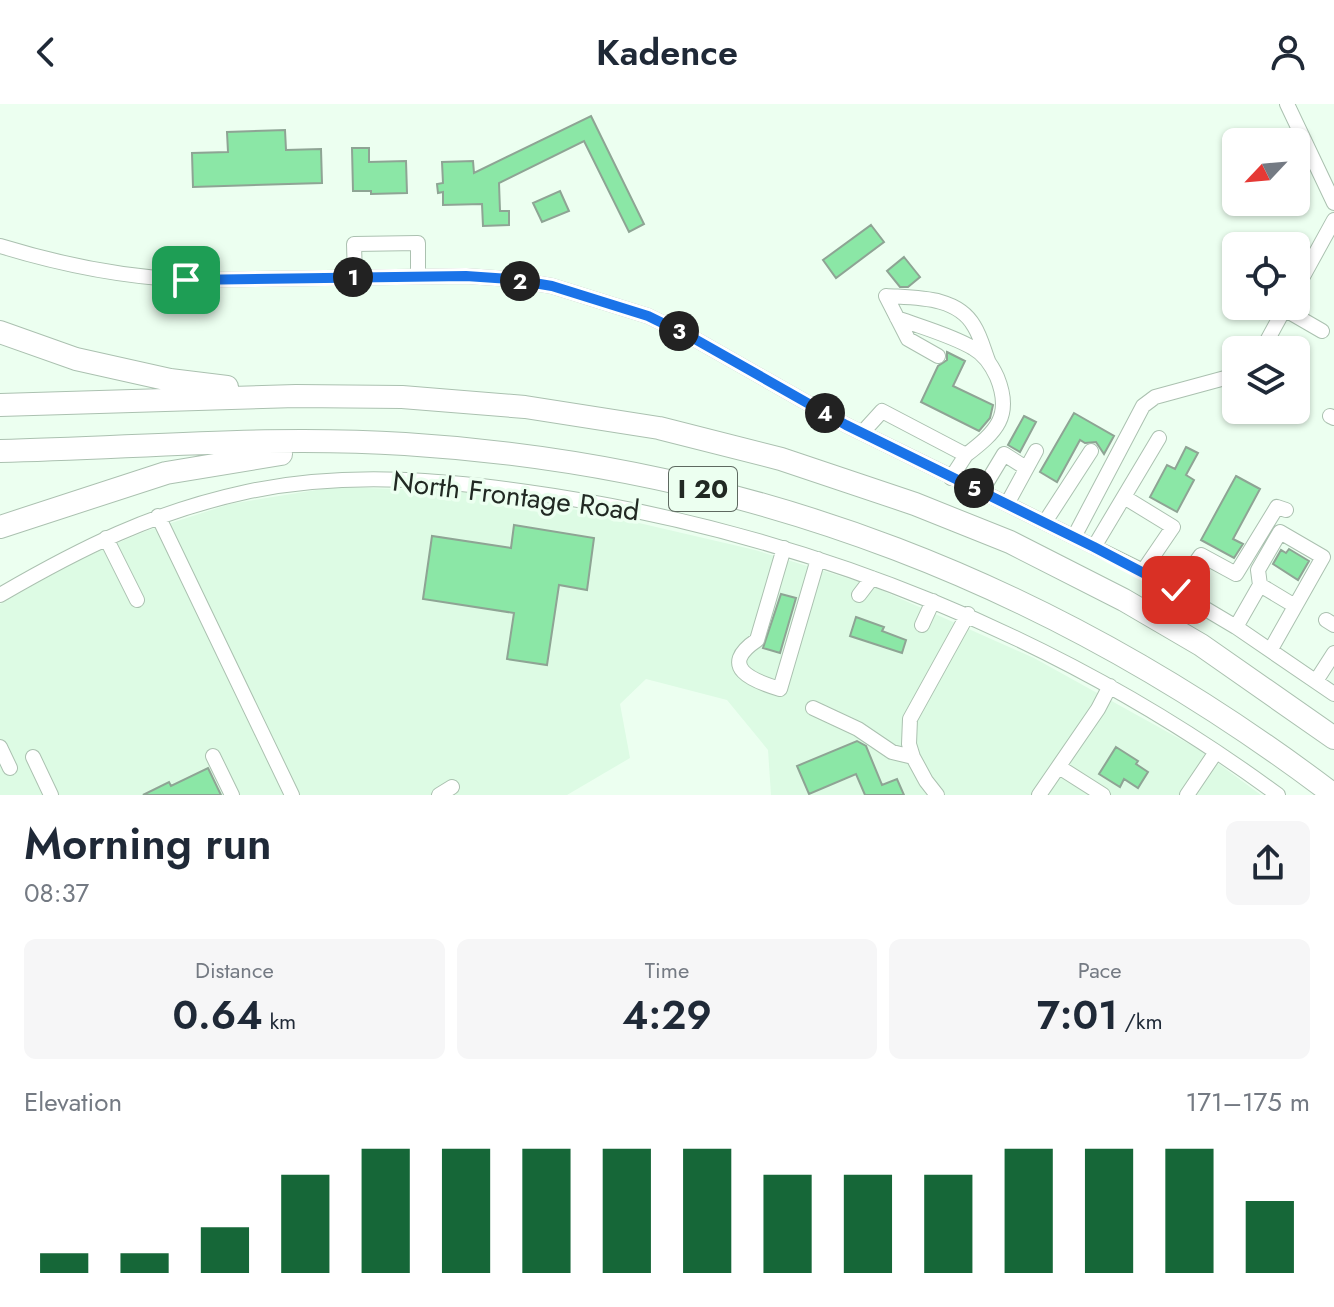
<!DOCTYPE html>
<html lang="en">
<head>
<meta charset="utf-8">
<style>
  :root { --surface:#fff; --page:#f6f6f7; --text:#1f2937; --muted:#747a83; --accent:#166738 }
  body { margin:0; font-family:Jost,sans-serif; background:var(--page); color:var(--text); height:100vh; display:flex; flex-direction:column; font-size:30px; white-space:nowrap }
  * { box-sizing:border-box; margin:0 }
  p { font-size:26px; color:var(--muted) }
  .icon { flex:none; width:44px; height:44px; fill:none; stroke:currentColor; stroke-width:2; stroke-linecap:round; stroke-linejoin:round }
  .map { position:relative; height:691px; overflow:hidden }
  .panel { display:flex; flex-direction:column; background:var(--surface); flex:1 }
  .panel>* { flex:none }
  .needle { width:52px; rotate:244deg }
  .fabs { position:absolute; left:1222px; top:24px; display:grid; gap:16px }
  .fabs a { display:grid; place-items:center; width:88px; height:88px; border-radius:12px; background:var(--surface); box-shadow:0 2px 6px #0004; font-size:40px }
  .pin { position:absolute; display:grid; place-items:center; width:68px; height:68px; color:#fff; margin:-34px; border-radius:16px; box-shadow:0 4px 12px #0006 }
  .km { position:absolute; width:40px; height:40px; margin:-20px; border-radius:50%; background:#222; color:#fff; font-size:22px; line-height:40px; text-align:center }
  .round { display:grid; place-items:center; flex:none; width:84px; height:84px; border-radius:12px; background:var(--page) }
  .headline { display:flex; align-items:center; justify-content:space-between; height:136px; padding:0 24px }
  h1 { font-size:44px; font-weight:600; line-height:60px }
  .metrics { display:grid; grid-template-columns:repeat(3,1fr); gap:12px; height:136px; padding:8px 24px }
  .metrics div { display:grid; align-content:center; border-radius:12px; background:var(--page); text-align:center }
  .metrics b { font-size:40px; font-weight:600 }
  .metrics small { font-size:22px; font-weight:400 }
  .metrics p { font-size:22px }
  .chart { height:224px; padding:16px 24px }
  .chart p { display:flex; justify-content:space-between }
  .chart svg { width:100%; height:144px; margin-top:8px; stroke:var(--accent); stroke-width:6 }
  header { display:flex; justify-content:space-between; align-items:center; height:104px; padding:0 24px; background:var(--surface); font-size:36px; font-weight:600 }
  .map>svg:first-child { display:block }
  .built { fill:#ddfbe4 }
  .building { fill:#8be7a6; stroke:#8ea494; stroke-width:2 }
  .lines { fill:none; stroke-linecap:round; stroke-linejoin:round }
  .minor-casing { stroke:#abc1b0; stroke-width:16 }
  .highway-casing { stroke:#abc1b0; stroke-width:24 }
  .minor { stroke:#fff; stroke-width:14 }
  .highway { stroke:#fff; stroke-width:22 }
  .route-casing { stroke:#fff; stroke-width:16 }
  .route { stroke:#1a73e8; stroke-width:10 }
  .labels { text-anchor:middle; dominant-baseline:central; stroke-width:7; stroke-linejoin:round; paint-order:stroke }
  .shield { fill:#ecfff0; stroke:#5e6960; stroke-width:2 }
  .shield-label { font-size:26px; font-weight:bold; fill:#212923 }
  .street-label { font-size:28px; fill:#212923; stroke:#ecfff0 }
</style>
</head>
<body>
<header><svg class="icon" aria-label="back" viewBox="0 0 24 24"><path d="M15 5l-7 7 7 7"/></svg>Kadence<svg class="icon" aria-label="person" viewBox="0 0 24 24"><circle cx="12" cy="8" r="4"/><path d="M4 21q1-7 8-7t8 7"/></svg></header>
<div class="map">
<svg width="1334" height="691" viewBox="0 0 1334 691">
  <rect width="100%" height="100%" fill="#ecfff0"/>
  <path class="built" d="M335 383 458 387 596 409 755 446 870 481 1034 554 1200 646 1261 691H771L768 646 727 596 646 575 620 600 630 654 567 691H0V500L77 456 146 427 230 400Z"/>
  <path class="building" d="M591 12 644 120 629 128 584 37 499 79 500 107H509V121L483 122 482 100 443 101V88L438 89 437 80 443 79 442 58 473 57 474 69Z
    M285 26 286 46 321 45 322 79 193 83 192 49 228 48 227 28Z
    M352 44H369V58L406 57 407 89 371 90V87H353Z
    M560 87 569 107 542 118 533 99Z
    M871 121 884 138 836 174 823 156Z
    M904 153 920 173 908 183H900L887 167Z
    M947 248 965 257 953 282 993 301 990 314 979 327 921 298 938 262 947 256Z
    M1074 309 1114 332 1104 350 1096 338 1085 339 1080 336 1057 378 1040 368Z
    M1024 312 1036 318 1020 348 1008 341Z
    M1186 343 1198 349 1186 371 1194 376 1177 408 1150 393 1167 361 1175 365Z
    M1236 372 1260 385 1233 435 1243 440 1234 454 1201 436Z
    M514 421 594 434 587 486 559 481 547 561 507 555 514 509 423 495 432 432 511 444Z
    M1289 445 1309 457 1298 476 1273 460 1281 446 1286 449Z
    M781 490 796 494 780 549 763 544Z
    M856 513 884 523 882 527 906 536 902 549 850 532Z
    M857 637 866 642 882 681 897 675 904 691H865L856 670 809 690 797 662Z
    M1116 643 1138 657 1136 660 1148 668 1138 684 1124 675 1120 683 1099 670Z
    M208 664 221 691H143L169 678 171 682Z"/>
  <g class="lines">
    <defs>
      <path id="minor" d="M1287 0 1334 99
        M0 142C62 161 122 173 186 176L466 172 510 175 552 182 648 212 693 234 846 321 1135 463 1236 523 1334 590
        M355 173 354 140 418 139V171
        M1296 185 1334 116
        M1284 205 1322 227
        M897 214C921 223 951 231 973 244 984 250 992 262 997 273 1013 312 996 328 966 351
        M1262 246 1286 202
        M938 252 908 235 886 192C916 194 957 192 974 222 981 233 984 247 989 259
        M1330 312 1334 314
        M862 329 882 307 966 351 951 374
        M981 388 1004 350 1026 364
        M1124 393 1173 423 1143 467
        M1007 400 1036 347
        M158 412 292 691
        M1045 418 1091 347
        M1074 433 1143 302 1155 293 1236 271
        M106 434 137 496
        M1094 443 1159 334
        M784 444 757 536C717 563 753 577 780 585L818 455
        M1260 481 1295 502
        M1176 486 1201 451 1236 470 1277 403 1286 406
        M0 491C81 444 153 408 246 388 348 366 452 376 554 392 815 433 1065 534 1278 691
        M859 491 872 474
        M1326 516 1334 521
        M922 521 933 497
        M1236 523 1260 481 1258 466 1280 428 1323 453 1271 545
        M1316 577 1334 549
        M813 604 858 625 892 648 913 653
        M0 643 10 664
        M213 652 232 691
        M33 653 51 691
        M1059 663 1103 691
        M439 691 452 683
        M937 691 926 677 913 653 909 640 910 615 968 510
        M1039 691 1098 605 1110 582
        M1187 691 1216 648"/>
      <path id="highway" d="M0 228 76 255 170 276 227 283
        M0 301 296 292 402 293 525 303 659 324 781 355 915 400 1010 438 1124 496 1201 541 1334 634
        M0 347C134 344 270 331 405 340 753 362 1057 481 1334 691
        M0 423 166 369 281 350"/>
    </defs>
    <use href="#minor" class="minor-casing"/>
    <use href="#highway" class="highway-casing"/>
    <use href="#minor" class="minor"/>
    <use href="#highway" class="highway"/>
  </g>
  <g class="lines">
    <defs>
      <path id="route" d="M186 176 466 172 510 175 552 182 648 212 693 234 846 321 1094 443 1176 486"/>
    </defs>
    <use href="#route" class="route-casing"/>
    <use href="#route" class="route"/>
  </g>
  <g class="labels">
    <rect class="shield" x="669" y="363" width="68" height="44" rx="6"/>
    <g class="shield-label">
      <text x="703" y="385">I 20</text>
    </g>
    <g class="street-label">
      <text transform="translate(516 392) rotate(7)">North Frontage Road</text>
    </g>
  </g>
</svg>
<div class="fabs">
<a><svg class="needle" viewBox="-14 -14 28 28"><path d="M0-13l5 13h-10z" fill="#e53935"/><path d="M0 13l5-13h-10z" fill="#747a83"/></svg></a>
<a><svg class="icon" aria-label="locate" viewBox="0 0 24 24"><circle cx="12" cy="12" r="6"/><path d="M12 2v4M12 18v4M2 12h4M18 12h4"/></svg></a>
<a><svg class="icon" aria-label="layers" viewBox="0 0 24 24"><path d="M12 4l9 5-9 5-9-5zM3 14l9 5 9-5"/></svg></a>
</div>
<div class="pin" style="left:186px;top:176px;background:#1e9e55"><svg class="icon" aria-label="arrive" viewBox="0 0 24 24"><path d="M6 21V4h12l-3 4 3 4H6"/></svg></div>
<div class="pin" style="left:1176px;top:486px;background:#d93025"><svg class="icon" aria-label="check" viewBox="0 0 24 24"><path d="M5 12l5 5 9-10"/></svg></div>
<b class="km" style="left:353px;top:173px">1</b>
<b class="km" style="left:520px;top:177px">2</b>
<b class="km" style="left:679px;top:227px">3</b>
<b class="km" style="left:825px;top:309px">4</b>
<b class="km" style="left:974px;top:384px">5</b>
</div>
<section class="panel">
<div class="headline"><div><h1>Morning run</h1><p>08:37</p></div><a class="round"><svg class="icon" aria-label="share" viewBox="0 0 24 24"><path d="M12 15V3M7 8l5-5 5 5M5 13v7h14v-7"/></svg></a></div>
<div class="metrics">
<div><p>Distance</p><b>0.64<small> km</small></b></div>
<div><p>Time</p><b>4:29</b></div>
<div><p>Pace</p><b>7:01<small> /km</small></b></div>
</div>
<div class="chart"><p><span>Elevation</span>171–175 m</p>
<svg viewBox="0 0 160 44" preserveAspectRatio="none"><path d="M5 44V38M15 44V38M25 44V30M35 44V14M45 44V6M55 44V6M65 44V6M75 44V6M85 44V6M95 44V14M105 44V14M115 44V14M125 44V6M135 44V6M145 44V6M155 44V22"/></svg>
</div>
</section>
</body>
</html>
